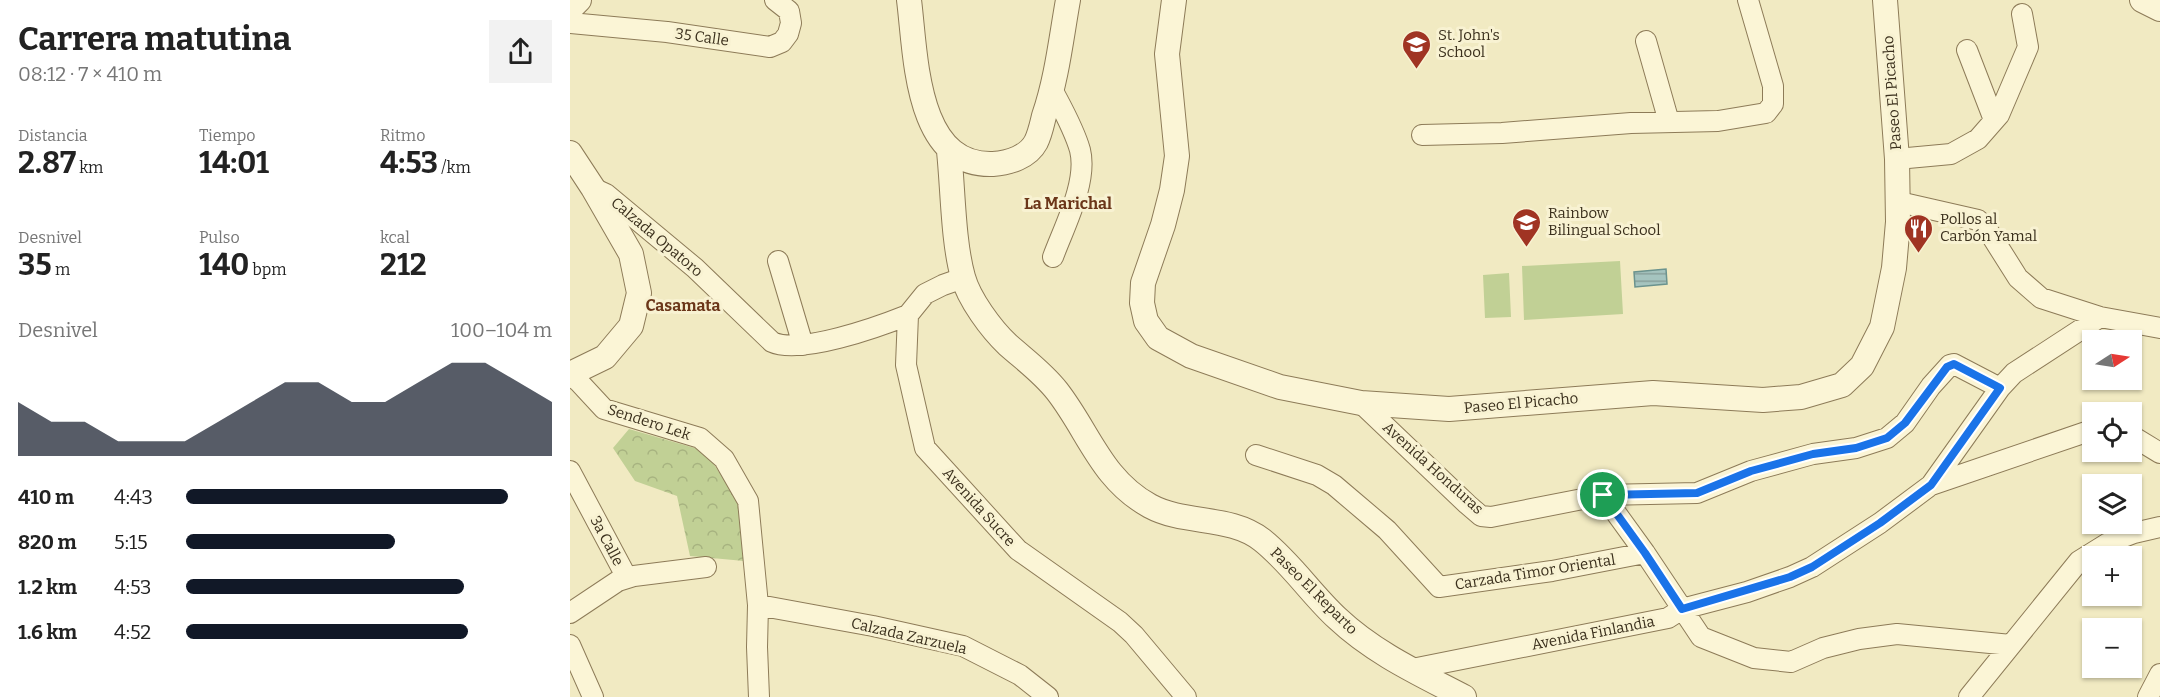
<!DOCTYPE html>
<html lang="es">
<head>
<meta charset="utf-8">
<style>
  :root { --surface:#fff; --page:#f2f2f2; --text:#222; --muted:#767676; --accent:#111827 }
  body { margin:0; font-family:Bitter,serif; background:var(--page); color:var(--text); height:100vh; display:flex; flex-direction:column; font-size:22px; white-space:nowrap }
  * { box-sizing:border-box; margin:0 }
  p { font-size:20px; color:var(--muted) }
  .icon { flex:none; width:33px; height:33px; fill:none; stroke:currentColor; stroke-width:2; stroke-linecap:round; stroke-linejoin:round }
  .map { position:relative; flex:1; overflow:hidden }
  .panel { display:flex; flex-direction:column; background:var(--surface); width:570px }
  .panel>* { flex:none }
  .needle { width:39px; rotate:78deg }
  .tools { position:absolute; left:1512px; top:330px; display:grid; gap:12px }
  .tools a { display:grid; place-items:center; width:60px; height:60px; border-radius:0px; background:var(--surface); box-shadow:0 2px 4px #0004; font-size:30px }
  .pin { position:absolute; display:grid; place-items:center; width:51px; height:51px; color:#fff; margin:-26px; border:3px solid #fff; border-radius:50%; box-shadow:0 2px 6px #0007 }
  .round { display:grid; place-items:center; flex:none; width:63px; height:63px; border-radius:0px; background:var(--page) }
  .head { display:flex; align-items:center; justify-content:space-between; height:102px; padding:0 18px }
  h1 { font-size:33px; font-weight:700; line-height:45px }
  .stats { display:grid; grid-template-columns:repeat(3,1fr); gap:9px; height:102px; padding:6px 18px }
  .stats div { display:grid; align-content:center }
  .stats b { font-size:30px; font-weight:700 }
  .stats small { font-size:16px; font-weight:400 }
  .stats p { font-size:16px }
  .chart { height:168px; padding:12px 18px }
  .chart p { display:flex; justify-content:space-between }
  .chart svg { width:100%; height:108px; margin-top:6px; fill:var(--accent); opacity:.7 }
  ul { padding:0 18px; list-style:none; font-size:20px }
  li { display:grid; grid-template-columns:96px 72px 1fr; align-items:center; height:45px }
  li i { height:15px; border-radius:8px; background:var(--accent) }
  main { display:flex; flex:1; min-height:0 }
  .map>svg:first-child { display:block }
  .green { fill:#c1d095 }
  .forest { fill:url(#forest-crowns) }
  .water { fill:url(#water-rules); stroke:#6b938e; stroke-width:1.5 }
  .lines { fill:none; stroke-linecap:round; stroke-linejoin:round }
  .minor-casing { stroke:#8d7b58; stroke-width:22 }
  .tertiary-casing { stroke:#8d7b58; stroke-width:26 }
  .minor { stroke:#fbf5d6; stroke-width:20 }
  .tertiary { stroke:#fbf5d6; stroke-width:24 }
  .route-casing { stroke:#fff; stroke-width:12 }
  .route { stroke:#1a73e8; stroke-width:8 }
  .labels { text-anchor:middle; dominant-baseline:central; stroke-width:6; stroke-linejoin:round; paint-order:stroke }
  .poi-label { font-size:15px; fill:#3b301d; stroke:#f8f2d2; text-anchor:start }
  .street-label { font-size:15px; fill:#3b301d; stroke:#f8f2d2 }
  .neighbourhood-label { font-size:16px; font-weight:bold; fill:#6b3619; stroke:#f8f2d2 }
</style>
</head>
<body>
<main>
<section class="panel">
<div class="head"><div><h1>Carrera matutina</h1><p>08:12 · 7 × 410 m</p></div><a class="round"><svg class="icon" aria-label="share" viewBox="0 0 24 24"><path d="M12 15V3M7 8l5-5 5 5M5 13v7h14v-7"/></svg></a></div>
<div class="stats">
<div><p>Distancia</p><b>2.87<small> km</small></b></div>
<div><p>Tiempo</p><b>14:01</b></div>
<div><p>Ritmo</p><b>4:53<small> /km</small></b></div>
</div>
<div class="stats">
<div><p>Desnivel</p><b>35<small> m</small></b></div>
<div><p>Pulso</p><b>140<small> bpm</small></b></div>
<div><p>kcal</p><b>212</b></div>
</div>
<div class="chart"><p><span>Desnivel</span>100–104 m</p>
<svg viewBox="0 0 160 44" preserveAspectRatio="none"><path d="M0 44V22L10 30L20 30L30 38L40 38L50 38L60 30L70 22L80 14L90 14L100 22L110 22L120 14L130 6L140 6L150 14L160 22V44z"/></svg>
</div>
<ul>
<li><b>410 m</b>4:43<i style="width:88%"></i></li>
<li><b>820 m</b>5:15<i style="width:57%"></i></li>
<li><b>1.2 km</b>4:53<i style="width:76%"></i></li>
<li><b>1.6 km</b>4:52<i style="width:77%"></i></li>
</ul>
</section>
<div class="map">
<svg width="1590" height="697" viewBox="0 0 1590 697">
  <defs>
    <pattern id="forest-crowns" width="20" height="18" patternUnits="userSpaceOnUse" patternTransform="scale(1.5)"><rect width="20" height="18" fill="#c1d095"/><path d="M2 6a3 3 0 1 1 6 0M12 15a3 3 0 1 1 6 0" fill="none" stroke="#a7b380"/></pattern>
    <pattern id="water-rules" width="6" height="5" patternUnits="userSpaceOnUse" patternTransform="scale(1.5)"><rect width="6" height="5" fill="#a5c4bf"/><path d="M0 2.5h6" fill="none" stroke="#88a09b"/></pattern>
  </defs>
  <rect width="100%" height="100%" fill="#f1eac2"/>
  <path class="green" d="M1050 261 1053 314 954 320 952 266Z
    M939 273 941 317 915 318 913 275Z"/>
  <path class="forest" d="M59 429 135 451 169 502 174 561 120 556 107 496 65 481 43 448Z"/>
  <path class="water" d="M1096 269 1097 284 1065 287 1064 272Z"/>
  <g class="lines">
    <defs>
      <path id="minor" d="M0 23 97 32 200 47 212 42 218 34 221 23 219 11 205 0
        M1076 41 1099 122
        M1397 50 1424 120
        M483 91C493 110 504 129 510 150 518 182 494 227 483 257
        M852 135 932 133 1061 123 1148 121 1196 113 1203 104V86L1178 0
        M1327 159 1381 154 1408 139 1429 115 1458 47 1452 14
        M23 188 36 194 125 268 202 342C230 355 308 327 338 315
        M1329 202 1408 220 1419 232 1448 278 1471 298 1530 317 1590 328
        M208 261 233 345
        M393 278 373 285 355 294 338 315 336 365 355 448 448 550 550 622 564 635 616 697
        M0 376 8 381 34 409 130 438 154 459 178 501 188 605 187 647 189 697
        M791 403 897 504 911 516 921 517 1033 495 1127 493 1181 471 1243 454 1286 448 1317 438 1335 423 1361 386 1380 365 1384 364 1430 388
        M1562 436 1590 453
        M686 455 747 475 764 485 817 530 869 587 982 571 1075 553
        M0 471 57 578
        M1361 485 1430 388 1444 373 1530 317
        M1033 495 1075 553 1131 637 1184 658 1221 662 1253 648 1289 639 1327 634 1441 645
        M188 605 303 626 393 646 450 675 478 697
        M0 613 48 581 64 576 136 567
        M0 645 23 697
        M842 669 1098 618 1112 609 1177 592 1220 577 1242 567 1310 523 1361 485 1522 430
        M1399 697 1509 561 1538 543 1564 533 1590 527
        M1578 697 1590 674"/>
      <path id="tertiary" d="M339 0C346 54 345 167 423 164 439 163 458 157 466 142 470 134 472 124 474 116 487 78 491 39 498 0
        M604 0 597 54 607 156 602 190 593 225 573 283 572 303 576 321 588 338 621 356 710 387 791 403 879 409 1083 393 1193 400 1231 397 1272 385 1292 366 1312 327 1324 268 1328 222 1327 159 1315 0
        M1572 0 1590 9
        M0 9 9 0
        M379 151C383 189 383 242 393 277 399 299 421 329 438 345 455 360 473 373 487 391 519 432 531 479 580 506 615 525 660 515 692 540 721 563 741 594 767 618 804 653 850 674 894 697
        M0 153 23 188 61 254 69 293 61 326 35 357 0 374"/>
    </defs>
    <use href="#minor" class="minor-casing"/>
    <use href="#tertiary" class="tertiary-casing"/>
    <use href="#minor" class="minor"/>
    <use href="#tertiary" class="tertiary"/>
  </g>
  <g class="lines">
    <defs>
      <path id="route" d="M1384 364 1430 388 1361 485 1310 523 1242 567 1220 577 1112 609 1075 553 1033 495 1127 493 1181 471 1243 454 1286 448 1317 438 1335 423 1377 367Z"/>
    </defs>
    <use href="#route" class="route-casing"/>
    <use href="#route" class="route"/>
  </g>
  <defs>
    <symbol id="school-pin" viewBox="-11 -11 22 30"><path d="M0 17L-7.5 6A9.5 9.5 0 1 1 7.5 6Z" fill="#a03423" stroke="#f8f2d2"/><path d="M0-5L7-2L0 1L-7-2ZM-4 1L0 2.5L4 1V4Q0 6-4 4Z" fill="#fff"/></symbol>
    <symbol id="restaurant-pin" viewBox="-11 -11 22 30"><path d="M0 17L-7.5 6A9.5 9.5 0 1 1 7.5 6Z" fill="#a03423" stroke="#f8f2d2"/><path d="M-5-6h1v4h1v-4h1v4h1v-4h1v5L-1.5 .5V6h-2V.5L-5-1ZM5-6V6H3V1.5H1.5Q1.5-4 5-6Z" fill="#fff"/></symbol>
  </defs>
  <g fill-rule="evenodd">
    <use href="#school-pin" x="830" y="28" width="33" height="45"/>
    <use href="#school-pin" x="940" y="206" width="33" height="45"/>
    <use href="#restaurant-pin" x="1332" y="212" width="33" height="45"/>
  </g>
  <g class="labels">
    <g class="poi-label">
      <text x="868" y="35">St. John's<tspan x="868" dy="17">School</tspan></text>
      <text x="978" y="213">Rainbow<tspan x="978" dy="17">Bilingual School</tspan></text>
      <text x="1370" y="219">Pollos al<tspan x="1370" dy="17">Carbón Yamal</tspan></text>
    </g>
    <g class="street-label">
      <text transform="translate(132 37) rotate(8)">35 Calle</text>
      <text transform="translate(1322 93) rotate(-94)">Paseo El Picacho</text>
      <text transform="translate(87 237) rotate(40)">Calzada Opatoro</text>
      <text transform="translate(951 403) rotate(-5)">Paseo El Picacho</text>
      <text transform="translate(79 422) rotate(18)">Sendero Lek</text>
      <text transform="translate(863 468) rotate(42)">Avenida Honduras</text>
      <text transform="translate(409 507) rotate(48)">Avenida Sucre</text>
      <text transform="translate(37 541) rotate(62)">3a Calle</text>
      <text transform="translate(965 572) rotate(-9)">Carzada Timor Oriental</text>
      <text transform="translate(744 591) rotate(45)">Paseo El Reparto</text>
      <text transform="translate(1023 633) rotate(-11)">Avenida Finlandia</text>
      <text transform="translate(339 636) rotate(13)">Calzada Zarzuela</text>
    </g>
    <g class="neighbourhood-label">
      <text x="498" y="203">La Marichal</text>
      <text x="113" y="305">Casamata</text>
    </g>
  </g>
</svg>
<div class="tools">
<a><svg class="needle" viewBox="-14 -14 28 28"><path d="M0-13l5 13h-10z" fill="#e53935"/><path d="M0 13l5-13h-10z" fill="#767676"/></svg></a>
<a><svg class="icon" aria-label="locate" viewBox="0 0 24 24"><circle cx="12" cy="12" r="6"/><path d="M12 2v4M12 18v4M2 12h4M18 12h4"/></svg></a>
<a><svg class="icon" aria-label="layers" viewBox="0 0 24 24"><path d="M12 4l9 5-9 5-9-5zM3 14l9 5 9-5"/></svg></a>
<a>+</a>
<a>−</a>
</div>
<div class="pin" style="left:1033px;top:495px;background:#1e9e55"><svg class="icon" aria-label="arrive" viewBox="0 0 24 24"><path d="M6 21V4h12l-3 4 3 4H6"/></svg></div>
</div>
</main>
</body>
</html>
